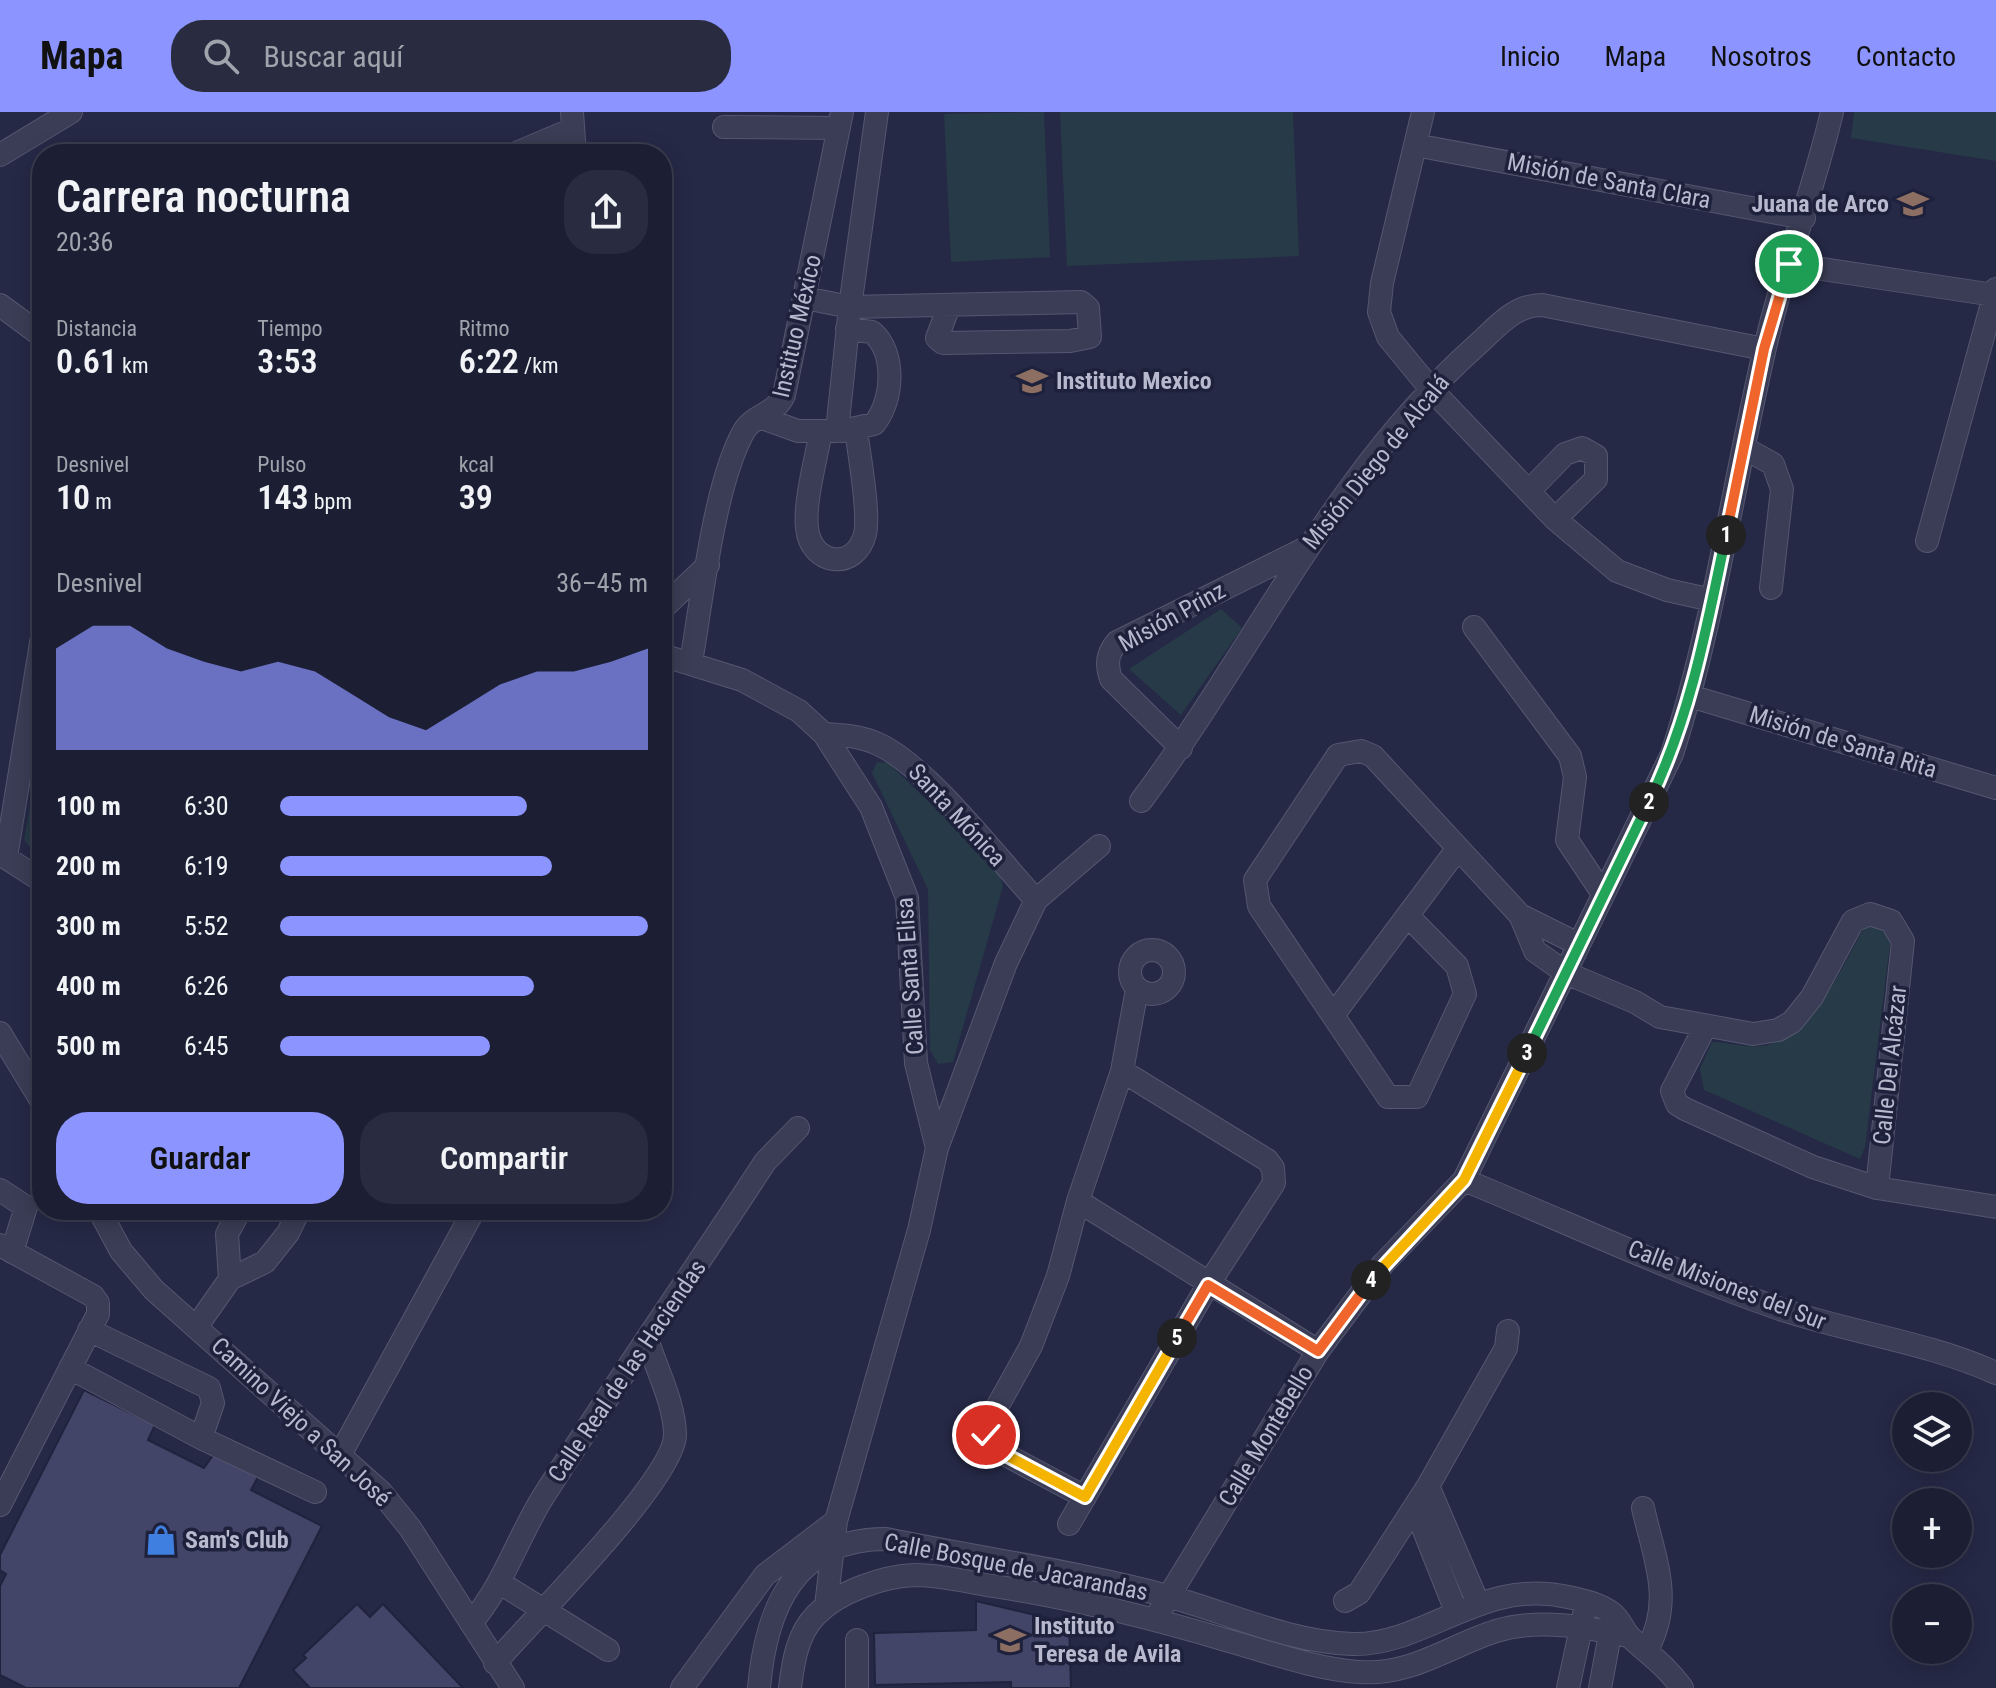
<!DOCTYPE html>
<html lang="es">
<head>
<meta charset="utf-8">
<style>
  :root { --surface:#1c1f34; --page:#292c40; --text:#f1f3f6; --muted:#a0a2ac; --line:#3a3d4f; --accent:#8c95ff }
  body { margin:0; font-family:"Roboto Condensed",sans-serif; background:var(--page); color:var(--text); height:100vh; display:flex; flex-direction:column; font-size:30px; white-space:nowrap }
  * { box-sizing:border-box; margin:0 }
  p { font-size:26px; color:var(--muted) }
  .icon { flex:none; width:44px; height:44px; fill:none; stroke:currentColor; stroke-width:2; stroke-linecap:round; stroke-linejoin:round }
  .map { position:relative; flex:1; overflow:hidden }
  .details { position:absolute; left:32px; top:32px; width:640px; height:1076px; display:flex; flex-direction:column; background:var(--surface); border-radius:32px; box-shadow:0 4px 20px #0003,0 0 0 2px var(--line) }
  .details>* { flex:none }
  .buttons { position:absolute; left:1892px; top:1280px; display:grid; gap:16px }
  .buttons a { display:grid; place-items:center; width:80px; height:80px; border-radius:50%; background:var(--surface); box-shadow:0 4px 20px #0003,0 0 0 2px var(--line); font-size:40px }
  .pin { position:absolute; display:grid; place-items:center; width:68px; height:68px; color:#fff; margin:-34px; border:4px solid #fff; border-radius:50%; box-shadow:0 2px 8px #0007 }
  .km { position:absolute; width:40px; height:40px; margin:-20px; border-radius:50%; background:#222; color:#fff; font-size:22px; line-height:40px; text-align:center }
  .round { display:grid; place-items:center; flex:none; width:84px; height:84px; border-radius:32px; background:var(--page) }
  .summary { display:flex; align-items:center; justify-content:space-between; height:136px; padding:0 24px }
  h1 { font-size:44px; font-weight:600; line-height:60px }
  .metrics { display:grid; grid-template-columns:repeat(3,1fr); gap:12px; height:136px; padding:8px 24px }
  .metrics div { display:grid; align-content:center }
  .metrics b { font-size:34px; font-weight:600 }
  .metrics small { font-size:22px; font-weight:400 }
  .metrics p { font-size:22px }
  .chart { height:224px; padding:16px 24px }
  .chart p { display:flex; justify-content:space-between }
  .chart svg { width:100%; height:144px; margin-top:8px; fill:var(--accent); opacity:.7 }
  .button { display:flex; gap:16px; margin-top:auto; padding:16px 24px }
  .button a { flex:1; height:92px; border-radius:32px; background:var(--accent); color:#111; font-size:32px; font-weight:600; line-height:92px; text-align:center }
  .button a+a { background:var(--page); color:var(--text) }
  ul { padding:0 24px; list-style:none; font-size:26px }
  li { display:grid; grid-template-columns:128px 96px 1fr; align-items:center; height:60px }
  li i { height:20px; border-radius:10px; background:var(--accent) }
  header { display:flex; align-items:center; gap:48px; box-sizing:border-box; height:112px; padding:0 40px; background:var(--accent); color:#111 }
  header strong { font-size:38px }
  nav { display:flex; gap:44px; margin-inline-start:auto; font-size:28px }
  .search { width:560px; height:72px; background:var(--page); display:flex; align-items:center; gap:20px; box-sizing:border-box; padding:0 28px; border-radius:32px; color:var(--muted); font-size:30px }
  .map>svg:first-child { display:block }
  .green { fill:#273a47 }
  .building { fill:#424567; stroke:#20233d; stroke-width:2 }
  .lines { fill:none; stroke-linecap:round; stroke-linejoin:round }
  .minor-casing { stroke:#555770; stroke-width:24 }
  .minor { stroke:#3a3d55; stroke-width:22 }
  .split-1-casing { stroke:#fff; stroke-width:16 }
  .split-2-casing { stroke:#fff; stroke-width:16 }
  .split-3-casing { stroke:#fff; stroke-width:16 }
  .split-4-casing { stroke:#fff; stroke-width:16 }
  .split-5-casing { stroke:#fff; stroke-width:16 }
  .split-6-casing { stroke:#fff; stroke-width:16 }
  .split-1 { stroke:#f0652b; stroke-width:10 }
  .split-2 { stroke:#22a559; stroke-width:10 }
  .split-3 { stroke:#22a559; stroke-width:10 }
  .split-4 { stroke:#f5b400; stroke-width:10 }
  .split-5 { stroke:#f0652b; stroke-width:10 }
  .split-6 { stroke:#f5b400; stroke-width:10 }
  .labels { text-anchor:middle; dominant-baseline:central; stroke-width:7; stroke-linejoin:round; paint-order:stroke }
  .street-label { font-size:24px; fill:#b8b9cf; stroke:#1e213b }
  .poi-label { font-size:24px; font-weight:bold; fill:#b8b9cf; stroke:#1e213b; text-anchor:start }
</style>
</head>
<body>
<header>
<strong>Mapa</strong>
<div class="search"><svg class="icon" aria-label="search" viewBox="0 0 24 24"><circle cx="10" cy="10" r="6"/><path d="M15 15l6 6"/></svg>Buscar aquí</div>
<nav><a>Inicio</a><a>Mapa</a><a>Nosotros</a><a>Contacto</a></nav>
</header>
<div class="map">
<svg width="1996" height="1576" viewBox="0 0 1996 1576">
  <rect width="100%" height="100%" fill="#252946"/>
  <path class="green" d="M1044 0 1050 145 951 150 944 2Z
    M1060 0H1293L1299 144 1067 154Z
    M1854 0H1996V49L1851 26Z
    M1221 497 1242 516 1181 603 1129 557Z
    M42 630V732L39 736 30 735 24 728Z
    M877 650 888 651 997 754 1003 774 953 950 938 952 930 938 928 777 872 661Z
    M1867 810 1891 824 1865 1035 1860 1047 1704 978 1700 957 1712 930C1728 930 1747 936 1762 934 1812 928 1845 849 1867 810Z"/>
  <path class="building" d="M84 1278 155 1313 148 1328 204 1356 214 1342 258 1365 251 1378 322 1414 239 1576H26L0 1563V1474L6 1462 0 1458V1443Z
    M976 1489 1069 1511 1071 1576H1011V1570L875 1573 874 1521 976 1518Z
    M357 1492 370 1505 383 1492 463 1576H310L293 1558 306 1546 303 1543Z"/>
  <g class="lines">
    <defs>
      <path id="minor" d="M572 0 575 42
        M1423 0 1382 171 1379 200 1388 225 1429 275 1555 407 1617 459 1667 478 1712 488
        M724 15 839 16
        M1415 33 1804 106
        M514 42 573 17
        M0 43 71 0
        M1789 152 1994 183
        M805 186 850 195 877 0
        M0 193 42 224
        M759 305 798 319H837L850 195 1081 190 1088 196 1090 225 1070 229 943 231 937 226 949 194
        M821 319C816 347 804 390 807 416 811 454 856 459 865 422 870 401 859 342 856 318
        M842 319 874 312C894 288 896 240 872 220L847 217
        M1744 336 1773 352 1782 377 1771 476
        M1529 379 1565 342 1582 336 1596 344V367L1555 407
        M1927 429 1996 177
        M662 497 708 453
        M1474 515 1570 644 1575 665 1567 728 1603 782
        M662 543 742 568 799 599 824 622 871 695 907 786 916 951 937 1036
        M691 550C702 488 714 372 744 319 754 302 776 302 784 283L842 0
        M1690 584 1996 676
        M824 622C843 623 861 624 878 632 927 654 997 746 1036 788
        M1181 636 1111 567C1106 552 1107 542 1117 530L1304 437
        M1141 689C1255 537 1333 361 1477 233 1497 215 1514 193 1542 193L1764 237
        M0 742 42 769
        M6 745 42 525
        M1520 803 1578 832
        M1408 804 1457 854 1465 882 1417 985H1388L1259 794 1255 768 1338 643 1361 639 1373 644 1520 803 1535 839 1566 861 1635 890 1660 905 1753 922 1778 918 1792 910 1812 885 1853 809 1870 802 1891 809 1903 829 1877 1076
        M1130 860a22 22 0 1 1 44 0a22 22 0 1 1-44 0Z
        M1334 902 1458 736
        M1705 915 1672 979 1677 992 1685 997 1813 1055 1877 1076 1996 1095
        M0 921 42 990
        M1464 1068C1569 1111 1673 1160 1780 1197 1852 1221 1927 1230 1996 1261
        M0 1078 26 1095 12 1140
        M1078 1089 1318 1239
        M99 1098 121 1139 154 1178 381 1380 410 1416 513 1576
        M0 1133 93 1184 98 1191V1202L0 1393
        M230 1167 227 1122 240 1098
        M197 1214 230 1167 265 1150 288 1121 299 1098
        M70 1256 201 1326 213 1291 209 1276 89 1218
        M201 1326 315 1380
        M341 1341 474 1098
        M1428 1374 1478 1491
        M1085 1385 991 1335 986 1315 1031 1234 1058 1164 1078 1089 1122 959 1137 877
        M1415 1396 1456 1499
        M1643 1396C1655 1449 1674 1488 1647 1538
        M1069 1412 1208 1173 1274 1071 1273 1056 1267 1048 1122 959
        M500 1471 608 1538
        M1345 1489 1359 1481 1428 1374 1506 1236 1508 1219
        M826 1494 836 1409 919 1118 937 1036 1006 851 1036 788 1099 734
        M1155 1507 1318 1239 1383 1152 1464 1068 1672 642C1714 511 1733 374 1764 240 1782 159 1813 81 1832 0
        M471 1511C504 1472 517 1427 543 1385 615 1272 692 1162 765 1050L798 1016
        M857 1528V1576
        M495 1551C529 1511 674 1368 675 1323 675 1293 657 1258 648 1230
        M682 1576 765 1463 836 1409
        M759 1576C766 1495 795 1427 886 1427 979 1446 1080 1460 1171 1485 1231 1502 1290 1530 1352 1532 1425 1534 1482 1465 1568 1485 1583 1488 1601 1492 1613 1502 1621 1508 1623 1519 1631 1526 1651 1544 1665 1553 1682 1576
        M790 1576C793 1551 797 1522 816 1503 838 1480 883 1464 915 1463 941 1463 968 1470 993 1474 1073 1486 1152 1506 1229 1529 1272 1541 1315 1557 1359 1560 1411 1564 1449 1534 1496 1519 1539 1506 1586 1515 1628 1524
        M1568 1576 1584 1502
        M1600 1576 1613 1506"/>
    </defs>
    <use href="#minor" class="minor-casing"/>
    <use href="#minor" class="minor"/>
  </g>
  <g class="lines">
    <defs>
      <path id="split-1" d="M1726 423 1764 237 1789 152"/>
      <path id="split-2" d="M1649 690C1690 606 1707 515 1726 423"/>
      <path id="split-3" d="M1527 941 1649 690"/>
      <path id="split-4" d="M1371 1168 1464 1068 1527 941"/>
      <path id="split-5" d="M1177 1226 1208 1173 1318 1239 1371 1168"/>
      <path id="split-6" d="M986 1323 991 1335 1085 1385 1177 1226"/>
    </defs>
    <use href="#split-1" class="split-1-casing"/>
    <use href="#split-2" class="split-2-casing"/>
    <use href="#split-3" class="split-3-casing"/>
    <use href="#split-4" class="split-4-casing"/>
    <use href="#split-5" class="split-5-casing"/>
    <use href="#split-6" class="split-6-casing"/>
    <use href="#split-1" class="split-1"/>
    <use href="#split-2" class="split-2"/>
    <use href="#split-3" class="split-3"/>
    <use href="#split-4" class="split-4"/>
    <use href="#split-5" class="split-5"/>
    <use href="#split-6" class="split-6"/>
  </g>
  <defs>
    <symbol id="school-bare" viewBox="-9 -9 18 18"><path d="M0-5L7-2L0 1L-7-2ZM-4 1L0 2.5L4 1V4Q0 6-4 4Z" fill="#8d6e63" stroke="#1e213b" stroke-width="2.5" paint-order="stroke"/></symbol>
    <symbol id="shop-bare" viewBox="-9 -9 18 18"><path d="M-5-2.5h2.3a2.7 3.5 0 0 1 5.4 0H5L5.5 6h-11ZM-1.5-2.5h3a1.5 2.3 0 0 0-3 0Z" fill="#3f7fe0" stroke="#1e213b" stroke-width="2.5" paint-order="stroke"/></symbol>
  </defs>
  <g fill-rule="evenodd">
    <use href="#school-bare" x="1891" y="70" width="44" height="44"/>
    <use href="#school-bare" x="1010" y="247" width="44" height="44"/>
    <use href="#shop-bare" x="139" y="1406" width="44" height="44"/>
    <use href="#school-bare" x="988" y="1506" width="44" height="44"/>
  </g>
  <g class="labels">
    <g class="street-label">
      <text transform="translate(1609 69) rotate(11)">Misión de Santa Clara</text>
      <text transform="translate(797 214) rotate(-77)">Instituo México</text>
      <text transform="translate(1376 350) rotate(-51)">Misión Diego de Alcalá</text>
      <text transform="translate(1172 505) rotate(-29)">Misión Prinz</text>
      <text transform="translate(1843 630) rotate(17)">Misión de Santa Rita</text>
      <text transform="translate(957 703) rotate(47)">Santa Mónica</text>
      <text transform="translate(910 864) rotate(-94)">Calle Santa Elisa</text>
      <text transform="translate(1890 953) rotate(-84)">Calle Del Alcázar</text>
      <text transform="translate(1727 1173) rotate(21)">Calle Misiones del Sur</text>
      <text transform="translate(627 1259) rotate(-56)">Calle Real de las Haciendas</text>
      <text transform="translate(301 1310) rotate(43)">Camino Viejo a San José</text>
      <text transform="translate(1266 1324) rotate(-59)">Calle Montebello</text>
      <text transform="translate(1016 1455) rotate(11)">Calle Bosque de Jacarandas</text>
    </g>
    <g class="poi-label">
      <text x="1889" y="92" text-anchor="end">Juana de Arco</text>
      <text x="1056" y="269">Instituto Mexico</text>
      <text x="185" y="1428">Sam's Club</text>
      <text x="1034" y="1514">Instituto<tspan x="1034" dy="28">Teresa de Avila</tspan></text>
    </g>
  </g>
</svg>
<div class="buttons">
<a><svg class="icon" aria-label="layers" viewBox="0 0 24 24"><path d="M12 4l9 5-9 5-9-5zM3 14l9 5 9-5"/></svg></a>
<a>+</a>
<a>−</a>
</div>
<div class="pin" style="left:1789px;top:152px;background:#1e9e55"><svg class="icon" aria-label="arrive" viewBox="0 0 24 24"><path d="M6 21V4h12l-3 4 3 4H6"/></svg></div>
<div class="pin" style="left:986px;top:1323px;background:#d93025"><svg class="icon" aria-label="check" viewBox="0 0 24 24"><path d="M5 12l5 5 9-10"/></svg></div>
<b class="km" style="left:1726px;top:423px">1</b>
<b class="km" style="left:1649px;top:690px">2</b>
<b class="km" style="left:1527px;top:941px">3</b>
<b class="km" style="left:1371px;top:1168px">4</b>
<b class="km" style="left:1177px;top:1226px">5</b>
<section class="details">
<div class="summary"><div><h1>Carrera nocturna</h1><p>20:36</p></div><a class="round"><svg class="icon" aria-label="share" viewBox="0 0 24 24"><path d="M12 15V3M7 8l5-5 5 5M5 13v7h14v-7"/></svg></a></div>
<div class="metrics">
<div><p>Distancia</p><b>0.61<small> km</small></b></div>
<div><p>Tiempo</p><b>3:53</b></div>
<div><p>Ritmo</p><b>6:22<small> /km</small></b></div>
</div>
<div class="metrics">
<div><p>Desnivel</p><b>10<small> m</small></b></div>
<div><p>Pulso</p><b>143<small> bpm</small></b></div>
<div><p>kcal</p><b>39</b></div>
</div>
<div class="chart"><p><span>Desnivel</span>36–45 m</p>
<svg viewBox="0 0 160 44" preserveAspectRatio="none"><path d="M0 44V13L10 6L20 6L30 13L40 17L50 20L60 17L70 20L80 27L90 34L100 38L110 31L120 24L130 20L140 20L150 17L160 13V44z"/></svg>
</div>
<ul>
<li><b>100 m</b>6:30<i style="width:67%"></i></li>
<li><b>200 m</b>6:19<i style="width:74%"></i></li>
<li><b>300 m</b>5:52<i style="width:100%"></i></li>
<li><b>400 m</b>6:26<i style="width:69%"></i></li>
<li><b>500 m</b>6:45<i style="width:57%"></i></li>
</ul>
<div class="button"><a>Guardar</a><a>Compartir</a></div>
</section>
</div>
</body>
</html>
